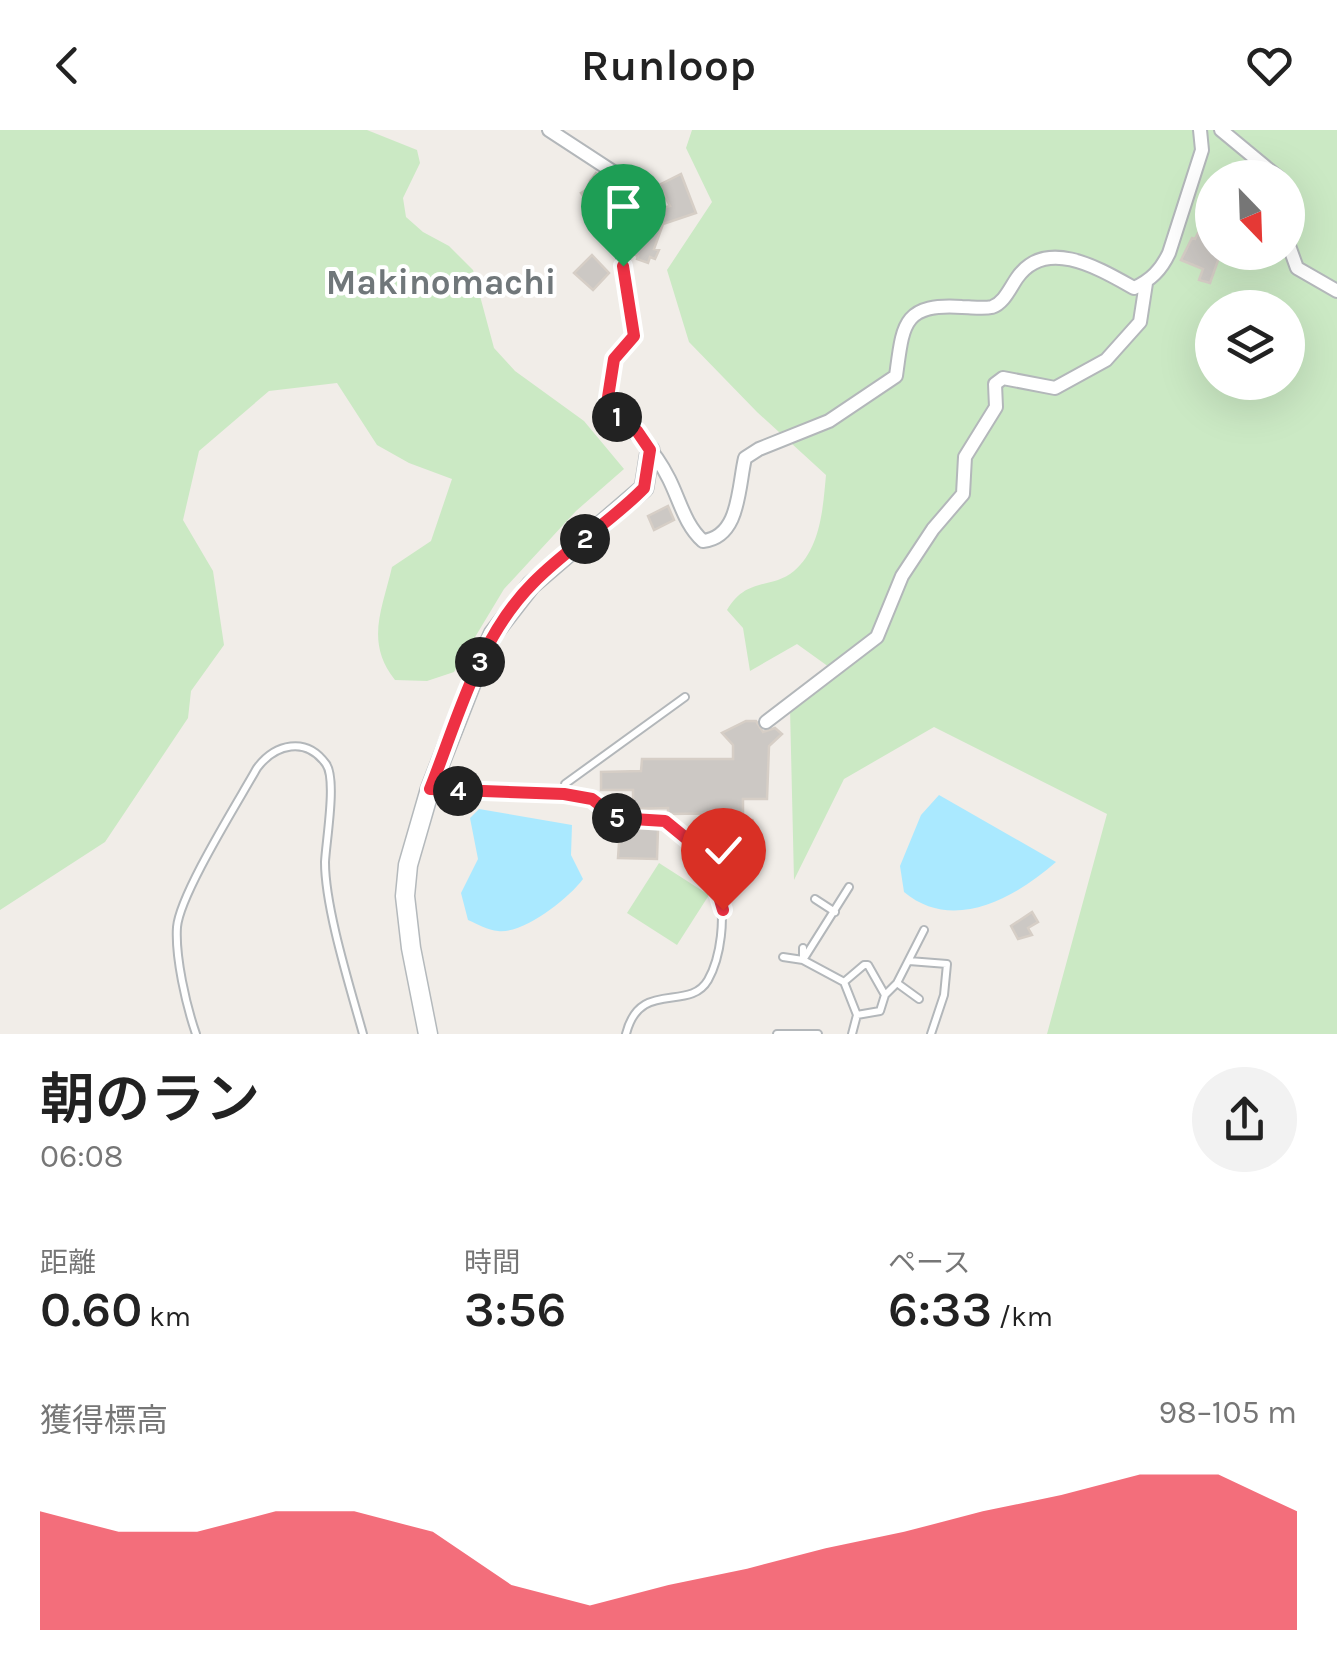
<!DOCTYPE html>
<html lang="ja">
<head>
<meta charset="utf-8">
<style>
  :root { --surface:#fff; --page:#f2f2f2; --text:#222; --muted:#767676; --accent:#ee3144 }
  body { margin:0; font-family:Karla,"Noto Sans JP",sans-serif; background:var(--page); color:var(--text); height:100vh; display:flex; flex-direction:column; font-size:38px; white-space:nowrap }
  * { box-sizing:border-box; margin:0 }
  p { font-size:32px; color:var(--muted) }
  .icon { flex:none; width:55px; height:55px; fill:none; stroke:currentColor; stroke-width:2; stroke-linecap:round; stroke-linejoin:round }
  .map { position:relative; height:904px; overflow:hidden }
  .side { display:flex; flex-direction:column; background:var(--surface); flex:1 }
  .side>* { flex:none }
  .needle { width:65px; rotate:157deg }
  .fabs { position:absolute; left:1195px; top:30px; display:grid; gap:20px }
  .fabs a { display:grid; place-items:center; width:110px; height:110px; border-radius:50%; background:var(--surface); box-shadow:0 10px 40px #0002; font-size:50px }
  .pin { position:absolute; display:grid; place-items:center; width:85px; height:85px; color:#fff; margin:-102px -42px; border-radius:50% 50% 50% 0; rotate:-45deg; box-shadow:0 0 10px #0007 }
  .pin .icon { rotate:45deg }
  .km { position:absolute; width:50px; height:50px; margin:-25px; border-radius:50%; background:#222; color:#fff; font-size:28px; line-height:50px; text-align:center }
  .round { display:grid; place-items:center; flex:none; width:105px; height:105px; border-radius:52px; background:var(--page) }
  .summary { display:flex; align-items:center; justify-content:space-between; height:170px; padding:0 40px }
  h1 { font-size:55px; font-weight:600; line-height:75px }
  .metrics { display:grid; grid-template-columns:repeat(3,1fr); gap:15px; height:170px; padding:10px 40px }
  .metrics div { display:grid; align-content:center }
  .metrics b { font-size:50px; font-weight:600 }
  .metrics small { font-size:28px; font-weight:400 }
  .metrics p { font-size:28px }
  .chart { height:280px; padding:20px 40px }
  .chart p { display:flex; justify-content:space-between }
  .chart svg { width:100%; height:180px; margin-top:10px; fill:var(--accent); opacity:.7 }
  header { display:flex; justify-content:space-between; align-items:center; height:130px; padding:0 40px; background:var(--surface); font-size:45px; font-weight:600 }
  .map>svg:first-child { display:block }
  .green { fill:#cbe9c4; fill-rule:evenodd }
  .water { fill:#aae9ff }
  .building { fill:#ccc8c4; stroke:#d6cec6; stroke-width:2.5 }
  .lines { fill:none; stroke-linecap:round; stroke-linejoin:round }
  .lane-casing { stroke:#b3b7ba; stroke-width:10 }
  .street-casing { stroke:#b3b7ba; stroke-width:16 }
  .secondary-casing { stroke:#b4b9bc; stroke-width:21 }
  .lane { stroke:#fff; stroke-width:6 }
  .street { stroke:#fff; stroke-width:12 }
  .secondary { stroke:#fff; stroke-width:18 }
  .route-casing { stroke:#fff; stroke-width:20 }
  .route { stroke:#ee3144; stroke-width:12 }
  .labels { text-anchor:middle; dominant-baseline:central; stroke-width:8; stroke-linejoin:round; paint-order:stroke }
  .quarter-label { font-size:35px; font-weight:bold; fill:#70777a; stroke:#fff }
</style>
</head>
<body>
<header><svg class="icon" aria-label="back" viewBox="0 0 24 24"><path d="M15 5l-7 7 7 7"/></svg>Runloop<svg class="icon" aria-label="heart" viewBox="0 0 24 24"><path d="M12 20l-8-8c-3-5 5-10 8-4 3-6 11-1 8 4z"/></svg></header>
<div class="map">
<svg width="1337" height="904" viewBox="0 0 1337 904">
  <rect width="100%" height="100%" fill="#f1ede8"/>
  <path class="green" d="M0 0H367L417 20 420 33 403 68 406 87 423 102 449 116 473 140 494 218 515 241 584 291 624 339 576 381 504 459 454 542 427 551 395 550C365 512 382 480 392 437L431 411 452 349 409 333 377 315 337 253 269 261 199 321 183 390 213 441 224 515 191 561 188 588 105 712 0 780Z
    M692 0H1337V904H1047L1107 684 934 597 844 649 794 750 790 578 829 537 797 514 750 541 743 498 727 480C747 446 771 460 794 441 821 418 823 377 826 345L757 282 689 212 667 140 712 72 686 18ZM1212 48H1288V122H1212ZM1212 178H1288V252H1212Z
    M659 733 709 765 677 815 627 783Z"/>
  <path class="water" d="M939 665 1056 732C1015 768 953 803 904 762L900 736 921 685Z
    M479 679 572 695 571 725 583 749C568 769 524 804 498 801 488 800 477 794 468 790L461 763 478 729 470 688Z"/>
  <path class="building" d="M596 43 614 54 601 72 603 75 593 82 581 63 595 55 590 51Z
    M681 44 696 83 663 94 654 119 659 120 655 129 650 127 648 133 637 129 638 126 633 124V110L638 111 649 82 670 76 659 55Z
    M1198 103 1212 109V122H1221L1210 153 1199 150 1203 139 1181 130 1192 108 1195 109Z
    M592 125 609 143 593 160 574 143Z
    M668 376 674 390 654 400 648 386Z
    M746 591H756L763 602 775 598 782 604 769 616 767 669H743V683L668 684V678L633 679V660H601V642L641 641 642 629H733V615L722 603Z
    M740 689 752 690 734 722 725 717Z
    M620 698 658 699 657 729 618 728Z
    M1032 782 1038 792 1028 798 1032 805 1018 809 1011 796Z"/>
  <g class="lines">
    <defs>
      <path id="lane" d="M431 659C457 661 482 663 508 664 533 664 568 659 592 670 601 674 607 684 616 688 630 693 648 687 662 691 689 698 709 737 718 761 726 786 721 827 708 850 689 883 640 848 626 904
        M564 665 565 654 685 567
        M849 757 803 830 844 852 857 885 852 904
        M815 769 835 782
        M783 827 803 830V818
        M909 831 947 834 944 865 931 904
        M844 852 864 835H868L885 865
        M897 853 919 869
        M857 885 880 881 885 865 897 853 924 800
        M196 904C186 875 175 827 177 797 180 764 238 672 257 638 275 614 306 606 326 634 337 649 326 711 325 732 325 778 350 857 363 904
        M777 904H818"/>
      <path id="street" d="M549 0 624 49 623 136 633 206 614 229 606 280C634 299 654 319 669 349 680 371 685 395 703 411 740 407 738 358 745 328L759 319 829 291 896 246C903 195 902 173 962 177 971 177 983 179 992 177 1004 173 1010 158 1017 148 1046 106 1100 139 1134 158 1151 150 1161 140 1169 123L1202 20 1200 0
        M1221 0 1279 48
        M1288 113 1297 138 1337 161
        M766 592 877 507 902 446 933 399 963 364 965 327 996 277 995 254 1003 248 1055 258 1106 230 1140 192 1146 153"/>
      <path id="secondary" d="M428 904 411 818 405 766 408 735 430 659 476 542 493 504 531 455 644 358 650 320"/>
    </defs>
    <use href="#lane" class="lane-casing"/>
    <use href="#street" class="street-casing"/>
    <use href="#secondary" class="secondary-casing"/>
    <use href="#lane" class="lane"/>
    <use href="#street" class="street"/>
    <use href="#secondary" class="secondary"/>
  </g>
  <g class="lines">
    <defs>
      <path id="route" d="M623 136 634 206 614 229 606 280 637 301 650 320 644 358C610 393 567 418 533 453 478 508 458 589 430 659L564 664 592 669 617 688 665 691 693 714 716 756 723 780"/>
    </defs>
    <use href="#route" class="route-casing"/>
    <use href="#route" class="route"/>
  </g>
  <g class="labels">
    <g class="quarter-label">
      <text x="441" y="152">Makinomachi</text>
    </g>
  </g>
</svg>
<div class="fabs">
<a><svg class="needle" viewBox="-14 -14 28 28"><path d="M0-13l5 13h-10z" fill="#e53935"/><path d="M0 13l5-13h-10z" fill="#767676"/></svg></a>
<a><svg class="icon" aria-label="layers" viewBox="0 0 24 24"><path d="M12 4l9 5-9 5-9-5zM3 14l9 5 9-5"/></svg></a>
</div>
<div class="pin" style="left:623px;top:136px;background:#1e9e55"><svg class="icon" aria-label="arrive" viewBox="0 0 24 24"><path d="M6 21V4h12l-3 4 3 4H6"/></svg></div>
<div class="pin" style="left:723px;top:780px;background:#d93025"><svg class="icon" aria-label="check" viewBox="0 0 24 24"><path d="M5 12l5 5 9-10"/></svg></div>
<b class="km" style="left:617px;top:287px">1</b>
<b class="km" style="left:585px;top:409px">2</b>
<b class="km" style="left:480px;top:532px">3</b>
<b class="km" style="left:458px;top:661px">4</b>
<b class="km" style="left:617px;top:688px">5</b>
</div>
<section class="side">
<div class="summary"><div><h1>朝のラン</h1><p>06:08</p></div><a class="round"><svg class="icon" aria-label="share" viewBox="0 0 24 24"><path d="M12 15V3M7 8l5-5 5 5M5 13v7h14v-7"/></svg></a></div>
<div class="metrics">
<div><p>距離</p><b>0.60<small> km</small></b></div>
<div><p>時間</p><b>3:56</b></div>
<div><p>ペース</p><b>6:33<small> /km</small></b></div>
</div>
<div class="chart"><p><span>獲得標高</span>98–105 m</p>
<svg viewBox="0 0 160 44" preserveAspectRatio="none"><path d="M0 44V15L10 20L20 20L30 15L40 15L50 20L60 33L70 38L80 33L90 29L100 24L110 20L120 15L130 11L140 6L150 6L160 15V44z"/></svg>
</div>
</section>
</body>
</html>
